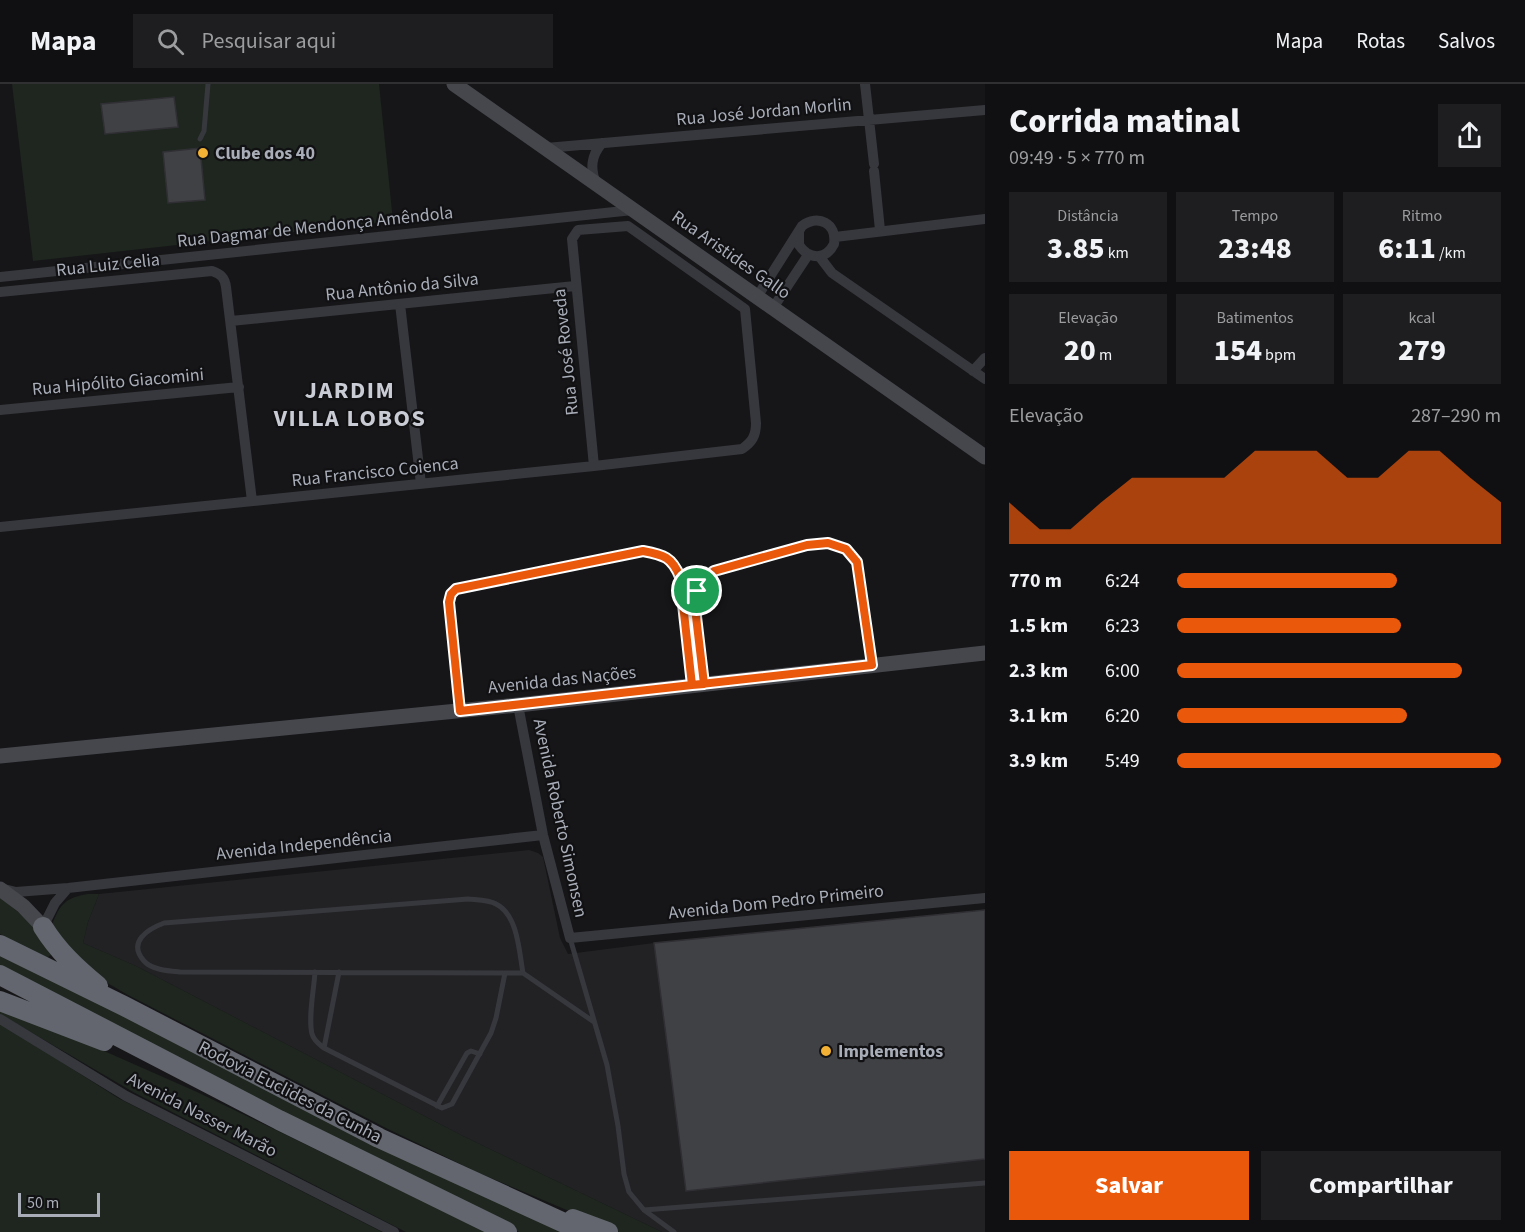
<!DOCTYPE html>
<html lang="pt">
<head>
<meta charset="utf-8">
<style>
  :root { --surface:#101012; --page:#1e1e20; --text:#f1f3f6; --muted:#9c9d9f; --line:#303032; --accent:#ea580c }
  body { margin:0; font-family:"Source Sans 3",sans-serif; background:var(--page); color:var(--text); height:100vh; display:flex; flex-direction:column; font-size:22px; white-space:nowrap }
  * { box-sizing:border-box; margin:0 }
  p { font-size:20px; color:var(--muted) }
  .icon { flex:none; width:33px; height:33px; fill:none; stroke:currentColor; stroke-width:2; stroke-linecap:round; stroke-linejoin:round }
  .map { position:relative; flex:1; overflow:hidden }
  .details { display:flex; flex-direction:column; background:var(--surface); width:540px }
  .details>* { flex:none }
  .scale { position:absolute; left:18px; bottom:15px; width:82px; box-sizing:border-box; padding-left:6px; border:3px solid #a8adb8; border-top:0; font-size:16px; line-height:21px; white-space:nowrap; color:#a8adb8; -webkit-text-stroke:4px #111113; paint-order:stroke }
  .pin { position:absolute; display:grid; place-items:center; width:51px; height:51px; color:#fff; margin:-26px; border:3px solid #fff; border-radius:50%; box-shadow:0 2px 6px #0007 }
  .round { display:grid; place-items:center; flex:none; width:63px; height:63px; border-radius:0px; background:var(--page) }
  .head { display:flex; align-items:center; justify-content:space-between; height:102px; padding:0 24px }
  h1 { font-size:33px; font-weight:800; line-height:45px }
  .stats { display:grid; grid-template-columns:repeat(3,1fr); gap:9px; height:102px; padding:6px 24px }
  .stats div { display:grid; align-content:center; border-radius:0px; background:var(--page); text-align:center }
  .stats b { font-size:30px; font-weight:800 }
  .stats small { font-size:16px; font-weight:400 }
  .stats p { font-size:16px }
  .chart { height:168px; padding:12px 24px }
  .chart p { display:flex; justify-content:space-between }
  .chart svg { width:100%; height:108px; margin-top:6px; fill:var(--accent); opacity:.7 }
  .button { display:flex; gap:12px; margin-top:auto; padding:12px 24px }
  .button a { flex:1; height:69px; border-radius:0px; background:var(--accent); color:#fff; font-size:24px; font-weight:800; line-height:69px; text-align:center }
  .button a+a { background:var(--page); color:var(--text) }
  ul { padding:0 24px; list-style:none; font-size:20px }
  li { display:grid; grid-template-columns:96px 72px 1fr; align-items:center; height:45px }
  li i { height:15px; border-radius:8px; background:var(--accent) }
  header { display:flex; align-items:center; gap:36px; box-sizing:border-box; height:84px; padding:0 30px; background:var(--surface); border-bottom:2px solid var(--line) }
  header strong { font-size:28px }
  nav { display:flex; gap:33px; margin-inline-start:auto; font-size:21px }
  .search { width:420px; height:54px; background:var(--page); display:flex; align-items:center; gap:15px; box-sizing:border-box; padding:0 21px; border-radius:0px; color:var(--muted); font-size:22px }
  main { display:flex; flex:1; min-height:0 }
  .map>svg:first-child { display:block }
  .built { fill:#222225 }
  .green { fill:#1e261f }
  .building { fill:#404145; stroke:#303034; stroke-width:1.5 }
  .lines { fill:none; stroke-linecap:round; stroke-linejoin:round }
  .lane { stroke:#37383d; stroke-width:5 }
  .street { stroke:#37383d; stroke-width:10 }
  .secondary { stroke:#45474d; stroke-width:15 }
  .highway { stroke:#63666e; stroke-width:20 }
  .route-casing { stroke:#fff; stroke-width:12 }
  .route { stroke:#ea580c; stroke-width:8 }
  .poi-dot { fill:#f2b134; stroke:#111113; stroke-width:2 }
  .labels { text-anchor:middle; dominant-baseline:central; stroke-width:4.5; stroke-linejoin:round; paint-order:stroke }
  .street-label { font-size:18px; fill:#a8adb8; stroke:#111113 }
  .poi-label { font-size:18px; font-weight:bold; fill:#a8adb8; stroke:#111113; text-anchor:start }
  .district-label { font-size:24px; font-weight:bold; letter-spacing:1.5px; fill:#c9ccd4; stroke:#111113 }
</style>
</head>
<body>
<header>
<strong>Mapa</strong>
<div class="search"><svg class="icon" aria-label="search" viewBox="0 0 24 24"><circle cx="10" cy="10" r="6"/><path d="M15 15l6 6"/></svg>Pesquisar aqui</div>
<nav><a>Mapa</a><a>Rotas</a><a>Salvos</a></nav>
</header>
<main>
<div class="map">
<svg width="985" height="1148" viewBox="0 0 985 1148">
  <rect width="100%" height="100%" fill="#161618"/>
  <path class="built" d="M529 766 538 769 543 773 560 854 568 870 654 859 985 826V1148H662L461 1051 136 882 83 859 88 838 99 810Z"/>
  <path class="green" d="M12 0H379L393 137 33 177Z
    M88 810H99L88 838 83 859 136 882 461 1051 662 1148H619L479 1089 386 1044 128 911 87 887 52 841C60 820 65 814 88 810Z
    M0 813 35 842 50 867 51 871 48 873 41 872 0 850Z
    M0 867 573 1148H519L281 1032 0 886Z
    M0 921 197 1008 486 1148H406L135 1009 0 930Z
    M0 939 118 1014 382 1148H0Z"/>
  <path class="building" d="M174 13 178 43 105 50 101 20Z
    M200 64 205 116 168 119 163 68Z
    M985 826V1075L686 1107 654 859Z"/>
  <g class="lines">
    <path class="lane" d="M200 55 204 47 208 0
      M704 599C701 575 692 531 697 509 699 499 707 493 715 487L807 461 828 460 846 464 857 478 872 580
      M459 625 449 518 451 510 456 505 643 467C664 471 672 473 680 493L692 600
      M570 854 607 981 618 1042 624 1090 629 1108 644 1126 674 1148
      M315 888C314 905 308 934 312 950 314 957 319 960 324 964L442 1024 452 1020 491 949 496 934 505 889
      M523 889C519 867 518 831 496 820 489 816 476 816 468 815L164 839C148 845 127 858 144 877 152 886 169 887 180 888L523 889 594 938
      M324 964 339 888
      M437 1022 467 969 471 967 480 970
      M644 1126 985 1099"/>
    <path class="street" d="M865 0 874 80
      M546 64 985 26
      M874 87 880 146
      M596 100C590 84 591 72 602 59
      M835 153 985 135
      M819 172 832 189 985 295
      M0 193 633 126
      M0 208 212 187C221 190 225 194 226 203L252 417
      M757 213 802 142C818 130 837 139 834 160 826 176 809 176 799 161V148
      M400 220 421 400
      M773 224 808 171
      M231 237 575 202
      M973 287 985 274
      M0 326 239 303
      M0 443 594 382 742 365C752 358 756 352 756 339L745 225 628 142 578 146 572 155 594 382
      M518 621 543 751 570 854 985 814
      M4 805 16 808 68 804 543 751
      M43 843 55 819 68 804
      M0 935 126 1012 394 1148"/>
    <path class="secondary" d="M454 0 985 373
      M0 672 518 621 985 569
      M0 805 23 822 43 843"/>
    <path class="highway" d="M43 843C58 867 76 884 98 902
      M0 861 124 922 379 1054 584 1148
      M0 891 279 1036 507 1148
      M0 917 104 957
      M573 1135 608 1148"/>
  </g>
  <g class="lines">
    <defs>
      <path id="route" d="M697 507 695 524 704 600 692 601 460 627 449 518 451 510 456 505 643 467C664 471 672 473 680 493L692 601 872 581 857 478 846 465 828 459 807 461 714 487 704 495 697 507"/>
    </defs>
    <use href="#route" class="route-casing"/>
    <use href="#route" class="route"/>
  </g>
  <g class="poi-dot">
    <circle cx="203" cy="69" r="6"/>
    <circle cx="826" cy="967" r="6"/>
  </g>
  <g class="labels">
    <g class="street-label">
      <text transform="translate(764 28) rotate(-5)">Rua José Jordan Morlin</text>
      <text transform="translate(315 143) rotate(-6)">Rua Dagmar de Mendonça Amêndola</text>
      <text transform="translate(731 171) rotate(35)">Rua Aristides Gallo</text>
      <text transform="translate(108 181) rotate(-6)">Rua Luiz Celia</text>
      <text transform="translate(402 203) rotate(-6)">Rua Antônio da Silva</text>
      <text transform="translate(566 268) rotate(-96)">Rua José Roveda</text>
      <text transform="translate(118 298) rotate(-5)">Rua Hipólito Giacomini</text>
      <text transform="translate(375 388) rotate(-6)">Rua Francisco Coienca</text>
      <text transform="translate(562 596) rotate(-6)">Avenida das Nações</text>
      <text transform="translate(560 734) rotate(78)">Avenida Roberto Simonsen</text>
      <text transform="translate(304 761) rotate(-6)">Avenida Independência</text>
      <text transform="translate(776 818) rotate(-6)">Avenida Dom Pedro Primeiro</text>
      <text transform="translate(290 1008) rotate(27)">Rodovia Euclides da Cunha</text>
      <text transform="translate(202 1031) rotate(27)">Avenida Nasser Marão</text>
    </g>
    <g class="poi-label">
      <text x="215" y="69">Clube dos 40</text>
      <text x="838" y="967">Implementos</text>
    </g>
    <g class="district-label">
      <text x="350" y="306">JARDIM<tspan x="350" dy="28">VILLA LOBOS</tspan></text>
    </g>
  </g>
</svg>
<div class="scale">50 m</div>
<div class="pin" style="left:697px;top:507px;background:#1e9e55"><svg class="icon" aria-label="arrive" viewBox="0 0 24 24"><path d="M6 21V4h12l-3 4 3 4H6"/></svg></div>
</div>
<section class="details">
<div class="head"><div><h1>Corrida matinal</h1><p>09:49 · 5 × 770 m</p></div><a class="round"><svg class="icon" aria-label="share" viewBox="0 0 24 24"><path d="M12 15V3M7 8l5-5 5 5M5 13v7h14v-7"/></svg></a></div>
<div class="stats">
<div><p>Distância</p><b>3.85<small> km</small></b></div>
<div><p>Tempo</p><b>23:48</b></div>
<div><p>Ritmo</p><b>6:11<small> /km</small></b></div>
</div>
<div class="stats">
<div><p>Elevação</p><b>20<small> m</small></b></div>
<div><p>Batimentos</p><b>154<small> bpm</small></b></div>
<div><p>kcal</p><b>279</b></div>
</div>
<div class="chart"><p><span>Elevação</span>287–290 m</p>
<svg viewBox="0 0 160 44" preserveAspectRatio="none"><path d="M0 44V27L10 38L20 38L30 27L40 17L50 17L60 17L70 17L80 6L90 6L100 6L110 17L120 17L130 6L140 6L150 17L160 27V44z"/></svg>
</div>
<ul>
<li><b>770 m</b>6:24<i style="width:68%"></i></li>
<li><b>1.5 km</b>6:23<i style="width:69%"></i></li>
<li><b>2.3 km</b>6:00<i style="width:88%"></i></li>
<li><b>3.1 km</b>6:20<i style="width:71%"></i></li>
<li><b>3.9 km</b>5:49<i style="width:100%"></i></li>
</ul>
<div class="button"><a>Salvar</a><a>Compartilhar</a></div>
</section>
</main>
</body>
</html>
